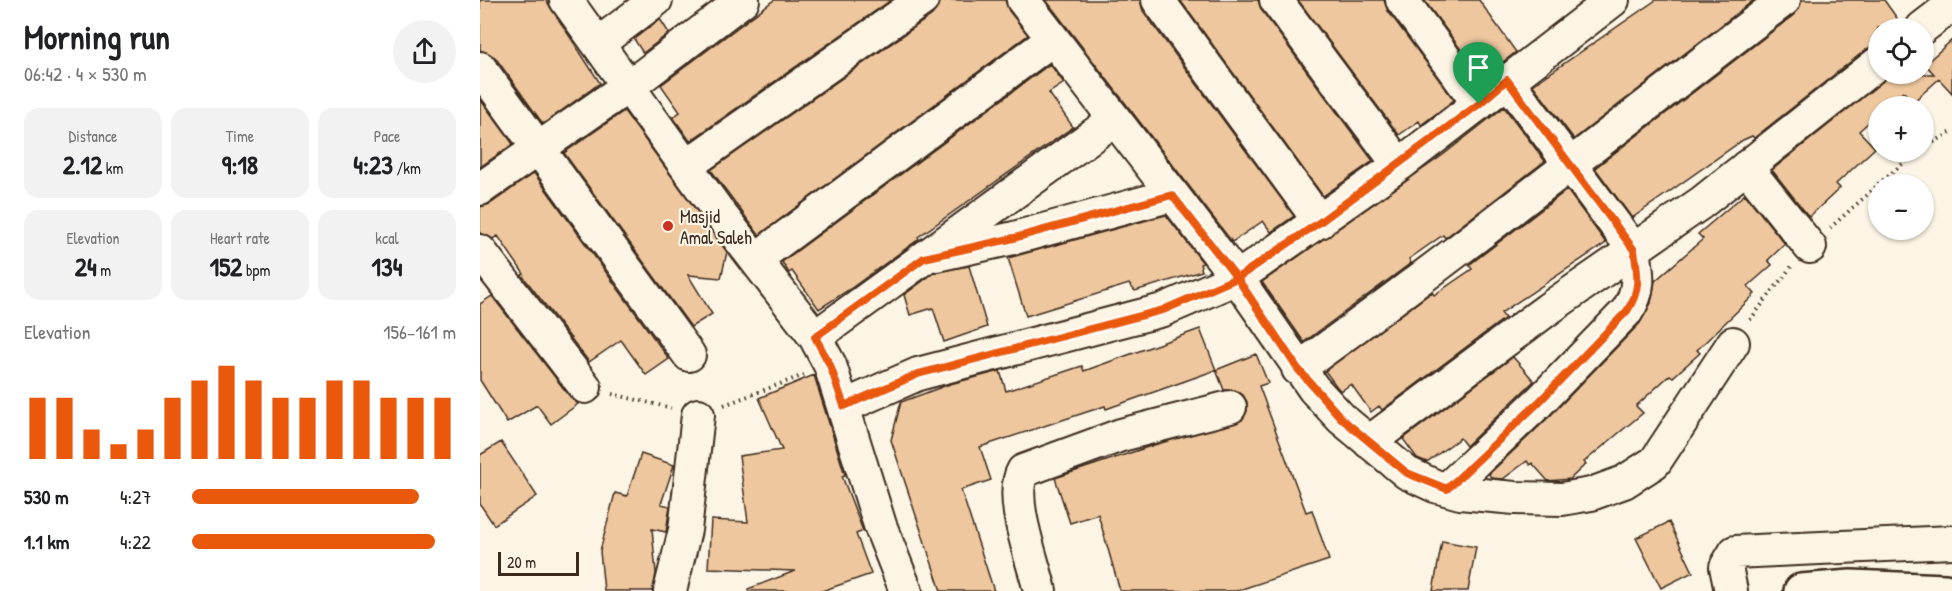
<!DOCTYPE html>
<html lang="en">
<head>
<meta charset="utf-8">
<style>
  :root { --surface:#fff; --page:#f2f2f2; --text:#202124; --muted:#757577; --accent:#ea580c }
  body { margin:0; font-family:"Patrick Hand",sans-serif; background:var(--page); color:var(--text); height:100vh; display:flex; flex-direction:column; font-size:22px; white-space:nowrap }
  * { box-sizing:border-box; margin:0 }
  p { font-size:20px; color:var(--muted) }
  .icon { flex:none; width:33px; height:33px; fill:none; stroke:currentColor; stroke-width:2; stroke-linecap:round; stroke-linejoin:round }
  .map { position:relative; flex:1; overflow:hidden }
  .drawer { display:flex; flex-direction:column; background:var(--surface); width:480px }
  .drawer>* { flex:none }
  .controls { position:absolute; left:1388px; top:18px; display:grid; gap:12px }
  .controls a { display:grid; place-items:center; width:66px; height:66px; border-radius:50%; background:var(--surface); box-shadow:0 2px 4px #0004; font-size:30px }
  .scale { position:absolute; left:18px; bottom:15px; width:81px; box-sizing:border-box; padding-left:6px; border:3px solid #3b2a1e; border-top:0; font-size:16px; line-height:21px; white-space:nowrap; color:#3b2a1e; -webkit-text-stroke:4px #fcf5e5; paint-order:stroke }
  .pin { position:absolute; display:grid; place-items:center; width:51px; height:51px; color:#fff; margin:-62px -26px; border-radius:50% 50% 50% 0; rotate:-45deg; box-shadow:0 0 6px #0007 }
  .pin .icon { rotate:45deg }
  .round { display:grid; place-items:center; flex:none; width:63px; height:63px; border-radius:32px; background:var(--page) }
  .summary { display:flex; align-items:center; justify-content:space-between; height:102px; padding:0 24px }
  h1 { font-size:33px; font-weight:800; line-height:45px }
  .stats { display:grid; grid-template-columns:repeat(3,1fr); gap:9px; height:102px; padding:6px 24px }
  .stats div { display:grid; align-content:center; border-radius:15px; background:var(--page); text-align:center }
  .stats b { font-size:26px; font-weight:800 }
  .stats small { font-size:16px; font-weight:400 }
  .stats p { font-size:16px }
  .chart { height:168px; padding:12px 24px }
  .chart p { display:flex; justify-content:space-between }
  .chart svg { width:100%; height:108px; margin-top:6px; stroke:var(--accent); stroke-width:6 }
  ul { padding:0 24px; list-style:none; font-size:20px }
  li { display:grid; grid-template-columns:96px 72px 1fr; align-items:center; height:45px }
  li i { height:15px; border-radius:8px; background:var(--accent) }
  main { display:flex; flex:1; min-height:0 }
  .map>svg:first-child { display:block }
  .building { fill:#eec79e; stroke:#3b2a1e; stroke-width:1.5 }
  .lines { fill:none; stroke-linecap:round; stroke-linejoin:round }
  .minor-casing { stroke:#3b2a1e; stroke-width:36 }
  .tertiary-casing { stroke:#3b2a1e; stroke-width:38 }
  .path { stroke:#3b2a1e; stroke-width:4; stroke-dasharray:1.5 4.5; stroke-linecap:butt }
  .minor { stroke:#fcf5e5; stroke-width:32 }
  .tertiary { stroke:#fcf5e5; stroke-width:33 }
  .route-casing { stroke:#fff; stroke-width:12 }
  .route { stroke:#ea580c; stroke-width:8 }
  .poi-dot { fill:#c8321e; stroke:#fcf5e5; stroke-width:2 }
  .labels { text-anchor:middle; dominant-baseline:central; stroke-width:4.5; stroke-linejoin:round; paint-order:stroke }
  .poi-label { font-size:18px; fill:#3b2a1e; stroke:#fcf5e5; text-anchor:start }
</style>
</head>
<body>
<main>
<section class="drawer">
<div class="summary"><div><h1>Morning run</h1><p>06:42 · 4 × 530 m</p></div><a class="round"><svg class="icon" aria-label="share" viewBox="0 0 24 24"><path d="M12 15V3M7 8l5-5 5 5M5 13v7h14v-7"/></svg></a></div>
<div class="stats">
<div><p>Distance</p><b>2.12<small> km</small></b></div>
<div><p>Time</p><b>9:18</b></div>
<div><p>Pace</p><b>4:23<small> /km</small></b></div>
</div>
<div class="stats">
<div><p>Elevation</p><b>24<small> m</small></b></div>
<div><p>Heart rate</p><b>152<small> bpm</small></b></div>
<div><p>kcal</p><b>134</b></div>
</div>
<div class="chart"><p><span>Elevation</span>156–161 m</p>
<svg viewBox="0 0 160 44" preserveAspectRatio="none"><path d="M5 44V19M15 44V19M25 44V32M35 44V38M45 44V32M55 44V19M65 44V12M75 44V6M85 44V12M95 44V19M105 44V19M115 44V12M125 44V12M135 44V19M145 44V19M155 44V19"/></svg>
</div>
<ul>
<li><b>530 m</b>4:27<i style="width:86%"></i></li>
<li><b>1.1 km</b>4:22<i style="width:92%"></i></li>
</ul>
</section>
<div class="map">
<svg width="1472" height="591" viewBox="0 0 1472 591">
  <rect width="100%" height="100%" fill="#fcf5e5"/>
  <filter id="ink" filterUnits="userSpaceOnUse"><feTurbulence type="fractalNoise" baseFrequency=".0167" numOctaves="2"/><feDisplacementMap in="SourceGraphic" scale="12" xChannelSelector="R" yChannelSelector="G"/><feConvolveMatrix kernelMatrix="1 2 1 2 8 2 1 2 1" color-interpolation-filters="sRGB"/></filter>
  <g filter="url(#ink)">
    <path class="building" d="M0 0H66L120 83 63 124 15 57 0 50Z
      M294 0H411L210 141 193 117 200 112 181 85Z
      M460 0H525L529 11 548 35 279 235 231 170 452 15Z
      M566 0H660L663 11 814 216 791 232 783 221 752 242Z
      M700 0H778L782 11 893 161 843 196Z
      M818 0H904L908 11 974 100 941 125 939 121 919 135Z
      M944 0H999L1036 52 1002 78Z
      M1176 0H1274L1094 139 1053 85Z
      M1322 0H1404L1424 28H1398V45L1387 49 1274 138 1272 136 1263 140 1152 218 1115 168 1315 14Z
      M180 19 189 33 163 53 154 39Z
      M1472 40V93L1459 79 1433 102 1423 91 1406 106H1398V114L1379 131 1395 148 1356 184 1360 188 1329 217 1292 170 1412 74H1454L1445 64Z
      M570 64 584 83 569 93 593 127 438 237 439 239 370 289 339 309 312 271 309 273 302 262Z
      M0 99 33 144 0 167Z
      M1024 107 1065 161 965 238 963 235 929 259 931 263 824 342 782 282 963 155Z
      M144 111 247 252 241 278 208 275 232 314 211 327 84 153Z
      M54 173 189 359 166 375 141 340 109 362 42 275 44 274 18 236 13 239 0 233V207L10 204Z
      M1087 190 1126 243 1021 313 1025 318 902 410 899 406 891 412 871 384 861 391 857 387 845 371 952 292 954 295 992 269 989 265Z
      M1265 194 1305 244 1288 260 1292 265 1268 286 1275 294 1217 350 1220 353 1193 377 1190 375 1156 406 1163 413 1104 462 1106 464 1090 479 1068 481 1052 463 1050 465 1047 461 1023 479 1011 478 1009 474 1071 415 1160 323 1171 303 1175 281 1223 239 1218 234Z
      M686 215 723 263 720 264 722 271 655 291 649 284 546 316 528 258Z
      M489 266 507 327 464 342 453 308 430 315 424 295 455 272Z
      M12 296 91 398 98 404 71 424 57 405 27 423 0 380V304Z
      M720 329 736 370 626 409 625 406 500 447 511 480 481 490 514 591H461L411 440 421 402 470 384 520 371 526 391 602 366 604 371Z
      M776 354 788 383 779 386 826 512 832 510 849 560 756 591H640L618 514 590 523 575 478 677 444 762 420 767 411V402L763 395 755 390H744L736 370Z
      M1033 357 1054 381 986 446 980 438 947 462 937 458 923 439Z
      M334 375 365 475 362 476 383 531 376 534 391 574 342 591H268V589L315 571 228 568 231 520 268 522 259 456 302 450 279 398Z
      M21 442 57 496 14 525 0 504V455Z
      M161 454 194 465 181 504 190 506 186 532 172 529 176 573 173 591H124L120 551 135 493 147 496Z
      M1189 522 1213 572 1181 588 1156 538Z
      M962 541 996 547 988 591H953Z"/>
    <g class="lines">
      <defs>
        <path id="minor" d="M86 0 241 215 335 337 350 365 400 525 426 591
          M543 0 757 278 834 389 862 419 927 473 955 486 980 493 1035 498 1082 499 1111 494 1144 482 1175 462 1253 343
          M678 0 840 222
          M796 0 919 165
          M922 0 999 104
          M1442 28 1472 5
          M131 34 176 0
          M0 68 209 355
          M206 166 442 0
          M1266 167 1330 247
          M0 189 164 75 263 0
          M0 251 105 387
          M457 255 534 238 692 195
          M276 259 573 39
          M335 337 634 120
          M818 369C983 250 1142 123 1304 0
          M365 406 438 374 683 310 757 278 919 165 1133 0
          M889 442 1068 309 1221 203 1398 63
          M967 489 1059 402 1147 311C1161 290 1158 274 1154 250L1027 80
          M190 591 205 530 218 415
          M560 591C553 560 528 498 543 471L641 435 750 407
          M1251 591 1246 567 1255 552 1472 542"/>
        <path id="tertiary" d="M1321 591 1371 587 1465 591"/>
      </defs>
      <use href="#minor" class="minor-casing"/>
      <use href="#tertiary" class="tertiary-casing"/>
      <path class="path" d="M1443 148 1472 132
        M1398 184 1437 152
        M1350 228 1398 185
        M1270 320 1311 267
        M132 394 191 408
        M244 405 324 375"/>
      <use href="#minor" class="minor"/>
      <use href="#tertiary" class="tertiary"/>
    </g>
  </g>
  <g class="lines" filter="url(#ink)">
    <defs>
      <path id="route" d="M999 104 840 222 757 278 683 310 438 374 364 406 350 365 335 337 444 258 534 238 692 195 757 278 818 369 862 419 927 473 967 489 1059 402 1147 311C1161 290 1158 274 1154 250L1027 80 999 104"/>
    </defs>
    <use href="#route" class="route-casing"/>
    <use href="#route" class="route"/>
  </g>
  <circle class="poi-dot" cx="188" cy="226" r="6"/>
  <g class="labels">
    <g class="poi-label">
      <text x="200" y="216">Masjid<tspan x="200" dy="21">Amal Saleh</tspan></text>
    </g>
  </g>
</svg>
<div class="controls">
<a><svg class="icon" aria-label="locate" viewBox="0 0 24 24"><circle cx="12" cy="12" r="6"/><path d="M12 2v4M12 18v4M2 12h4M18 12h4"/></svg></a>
<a>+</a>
<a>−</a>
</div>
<div class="scale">20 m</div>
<div class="pin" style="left:999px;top:104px;background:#1e9e55"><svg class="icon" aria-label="arrive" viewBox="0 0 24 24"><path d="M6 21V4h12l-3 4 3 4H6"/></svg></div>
</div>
</main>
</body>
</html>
